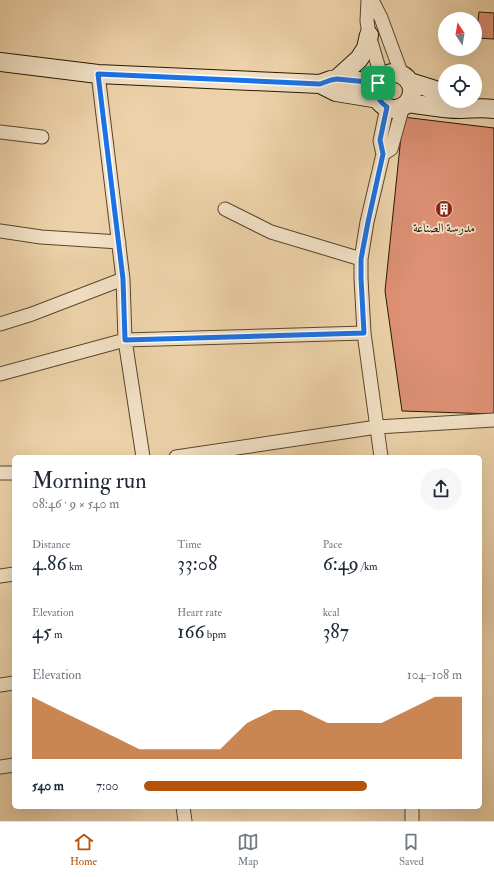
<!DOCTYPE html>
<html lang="en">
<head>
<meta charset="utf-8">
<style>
  :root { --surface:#fff; --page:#f6f6f7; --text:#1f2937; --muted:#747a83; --line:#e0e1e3; --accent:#b45309 }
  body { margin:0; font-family:"IM FELL Double Pica",Amiri,serif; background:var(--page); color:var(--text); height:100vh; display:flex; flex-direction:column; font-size:15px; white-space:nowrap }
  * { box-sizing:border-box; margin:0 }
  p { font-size:13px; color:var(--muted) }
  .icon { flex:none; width:22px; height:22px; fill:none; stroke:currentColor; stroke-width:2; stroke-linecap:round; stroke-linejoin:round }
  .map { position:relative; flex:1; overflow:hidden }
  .drawer { position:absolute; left:12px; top:455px; width:470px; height:354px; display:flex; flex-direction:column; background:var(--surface); border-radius:6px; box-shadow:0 4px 16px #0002 }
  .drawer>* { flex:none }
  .needle { width:26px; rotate:348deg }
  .buttons { position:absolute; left:438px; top:12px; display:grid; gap:8px }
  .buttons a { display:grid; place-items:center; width:44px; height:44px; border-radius:50%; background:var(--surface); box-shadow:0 4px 16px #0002; font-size:20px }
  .pin { position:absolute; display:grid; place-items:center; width:34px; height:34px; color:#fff; margin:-17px; border-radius:8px; box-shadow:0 2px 6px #0006 }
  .round { display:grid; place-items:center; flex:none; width:42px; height:42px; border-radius:21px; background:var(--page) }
  .headline { display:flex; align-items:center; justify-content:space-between; height:68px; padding:0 20px }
  h1 { font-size:22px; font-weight:600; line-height:30px }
  .metrics { display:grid; grid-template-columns:repeat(3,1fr); gap:6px; height:68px; padding:4px 20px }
  .metrics div { display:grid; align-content:center }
  .metrics b { font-size:20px; font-weight:600 }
  .metrics small { font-size:11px; font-weight:400 }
  .metrics p { font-size:11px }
  .chart { height:112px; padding:8px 20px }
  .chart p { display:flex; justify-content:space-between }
  .chart svg { width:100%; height:72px; margin-top:4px; fill:var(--accent); opacity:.7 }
  ul { padding:0 20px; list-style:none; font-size:13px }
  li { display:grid; grid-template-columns:64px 48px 1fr; align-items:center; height:30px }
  li i { height:10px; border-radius:5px; background:var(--accent) }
  .dock { display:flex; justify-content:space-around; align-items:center; height:56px; border-top:1px solid var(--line); background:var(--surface); font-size:11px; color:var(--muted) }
  .dock a { display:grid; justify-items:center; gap:2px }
  .dock .current { color:var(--accent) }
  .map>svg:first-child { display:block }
  .building { fill:#dd9074; stroke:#271702 }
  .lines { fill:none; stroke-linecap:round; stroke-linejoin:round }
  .street-casing { stroke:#58462c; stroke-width:15 }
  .secondary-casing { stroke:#271702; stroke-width:20 }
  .street { stroke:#f3e2c7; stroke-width:13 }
  .secondary { stroke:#f3e2c7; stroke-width:18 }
  .route-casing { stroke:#fff; stroke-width:8 }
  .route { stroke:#1a73e8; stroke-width:5 }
  .labels { text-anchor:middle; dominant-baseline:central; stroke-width:3.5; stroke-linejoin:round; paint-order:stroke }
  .poi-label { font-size:13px; fill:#271702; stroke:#f3e2c7 }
</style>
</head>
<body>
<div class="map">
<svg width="494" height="821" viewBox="0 0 494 821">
  <rect width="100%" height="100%" fill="#edd2a9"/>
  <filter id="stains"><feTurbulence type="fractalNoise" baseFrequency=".005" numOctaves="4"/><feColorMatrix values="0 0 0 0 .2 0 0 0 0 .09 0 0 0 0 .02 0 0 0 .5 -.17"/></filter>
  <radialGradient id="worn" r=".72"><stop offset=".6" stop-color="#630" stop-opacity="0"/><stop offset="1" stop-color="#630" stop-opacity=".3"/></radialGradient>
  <path class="building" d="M479 12 494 13V39L476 38Z
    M403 117 494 128V414L402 411 385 291Z"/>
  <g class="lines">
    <defs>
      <path id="street" d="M368 0 367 21 369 35 382 79
        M372 0 381 18 402 75
        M98 74 123 279 125 340 143 457
        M0 132 42 137
        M383 154 391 149 403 106
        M225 209 271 232 361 259
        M0 231 41 237 119 242
        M0 324 32 314 123 279
        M0 374 125 340 364 333
        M176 457 377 427 494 420
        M381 457 364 333 361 278V259L367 222 383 154 380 141 387 107
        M0 473H14
        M0 576 14 574
        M0 685 14 683
        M0 767 14 765
        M183 807 185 821
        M412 807V821"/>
      <path id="secondary" d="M0 62 98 74 320 84 331 80 337 79 378 83
        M376 91a18 18 0 1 1 36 0a18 18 0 1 1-36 0Z
        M337 79 359 59 366 48 369 35
        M410 82 445 93
        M320 84 336 92 379 99
        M407 103C425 105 442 109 460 109 472 109 481 107 494 109"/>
    </defs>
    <use href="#street" class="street-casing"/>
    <use href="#secondary" class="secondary-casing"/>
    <use href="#street" class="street"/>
    <use href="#secondary" class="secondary"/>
  </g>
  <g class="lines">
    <defs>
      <path id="route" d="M98 74 320 84 331 80 337 79 378 83C375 93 378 101 387 107L380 140 383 154 368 222 361 259V278L364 333 125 340 123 279Z"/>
    </defs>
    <use href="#route" class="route-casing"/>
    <use href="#route" class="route"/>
  </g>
  <defs>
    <symbol id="building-disc" viewBox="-11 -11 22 22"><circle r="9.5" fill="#8f2418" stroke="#f3e2c7"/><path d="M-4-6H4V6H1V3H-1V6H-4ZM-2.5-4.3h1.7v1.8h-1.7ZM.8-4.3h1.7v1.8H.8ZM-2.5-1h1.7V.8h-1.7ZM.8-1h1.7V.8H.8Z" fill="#fff"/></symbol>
  </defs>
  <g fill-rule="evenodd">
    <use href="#building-disc" x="434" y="199" width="20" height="20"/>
  </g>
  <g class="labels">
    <g class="poi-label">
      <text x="444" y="228">مدرسة الصناعة</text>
    </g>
  </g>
  <rect width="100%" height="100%" filter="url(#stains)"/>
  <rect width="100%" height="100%" fill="url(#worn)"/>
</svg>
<div class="buttons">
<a><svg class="needle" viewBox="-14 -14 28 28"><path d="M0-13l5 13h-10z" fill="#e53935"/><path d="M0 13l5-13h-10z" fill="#747a83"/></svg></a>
<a><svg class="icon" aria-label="locate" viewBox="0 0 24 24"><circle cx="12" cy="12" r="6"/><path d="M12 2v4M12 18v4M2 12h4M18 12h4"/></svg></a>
</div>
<div class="pin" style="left:378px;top:83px;background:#1e9e55"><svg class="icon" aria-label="arrive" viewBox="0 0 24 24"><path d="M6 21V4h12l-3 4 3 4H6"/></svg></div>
<section class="drawer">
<div class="headline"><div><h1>Morning run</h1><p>08:46 · 9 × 540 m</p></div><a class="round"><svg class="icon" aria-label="share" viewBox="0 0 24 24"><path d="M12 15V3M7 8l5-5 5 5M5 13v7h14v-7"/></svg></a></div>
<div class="metrics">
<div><p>Distance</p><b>4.86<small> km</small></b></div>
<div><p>Time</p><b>33:08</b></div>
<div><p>Pace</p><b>6:49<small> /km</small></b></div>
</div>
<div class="metrics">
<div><p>Elevation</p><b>45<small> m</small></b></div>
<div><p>Heart rate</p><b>166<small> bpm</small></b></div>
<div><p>kcal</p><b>387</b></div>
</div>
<div class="chart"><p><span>Elevation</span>104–108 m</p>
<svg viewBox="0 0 160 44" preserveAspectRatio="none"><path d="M0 44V6L10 14L20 22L30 30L40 38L50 38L60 38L70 38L80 22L90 14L100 14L110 22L120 22L130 22L140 14L150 6L160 6V44z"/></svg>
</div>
<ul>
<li><b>540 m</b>7:00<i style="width:70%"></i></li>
</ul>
</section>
</div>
<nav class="dock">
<a class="current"><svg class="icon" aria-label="home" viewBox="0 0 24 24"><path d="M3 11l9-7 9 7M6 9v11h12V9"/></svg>Home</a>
<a><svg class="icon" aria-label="map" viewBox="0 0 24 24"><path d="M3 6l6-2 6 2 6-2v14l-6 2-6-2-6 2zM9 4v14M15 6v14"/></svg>Map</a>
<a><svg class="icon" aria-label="saved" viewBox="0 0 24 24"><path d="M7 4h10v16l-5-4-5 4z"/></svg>Saved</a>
</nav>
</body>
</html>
